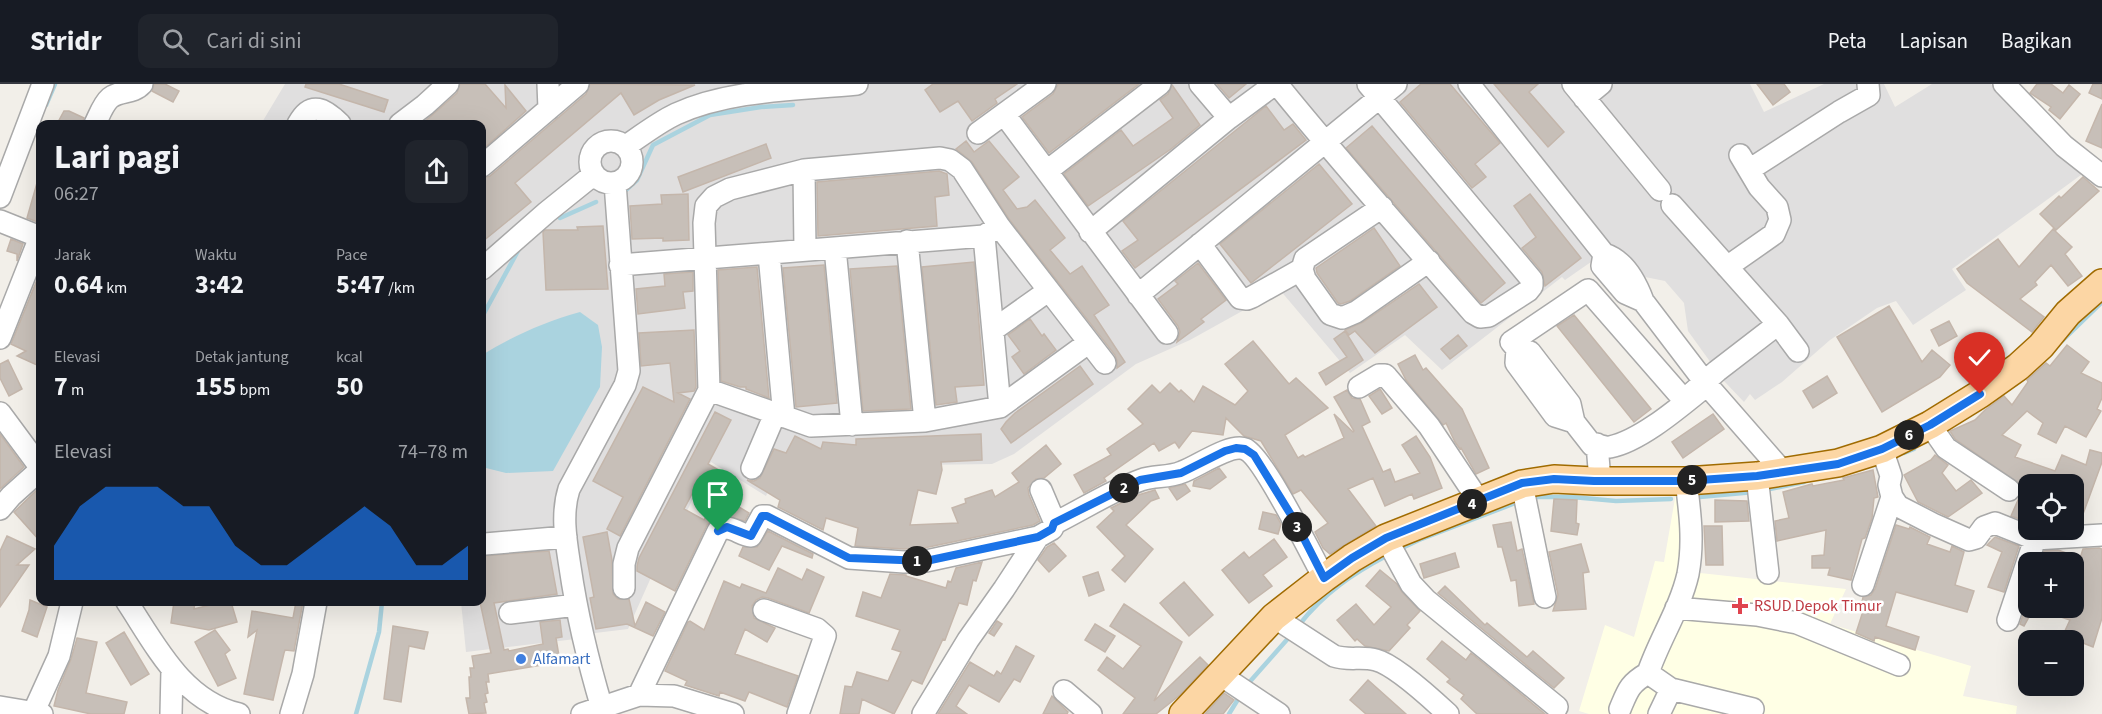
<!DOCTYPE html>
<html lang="id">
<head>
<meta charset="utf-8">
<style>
  :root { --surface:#171b24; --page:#20242c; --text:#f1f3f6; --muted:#9ea1a6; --line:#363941; --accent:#1a73e8 }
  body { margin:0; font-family:"Source Sans 3",sans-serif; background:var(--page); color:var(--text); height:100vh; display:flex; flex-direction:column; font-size:22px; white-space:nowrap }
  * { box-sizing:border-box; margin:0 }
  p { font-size:20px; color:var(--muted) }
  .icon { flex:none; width:33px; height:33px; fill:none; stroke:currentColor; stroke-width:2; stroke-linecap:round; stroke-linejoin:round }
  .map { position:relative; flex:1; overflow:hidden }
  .details { position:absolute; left:36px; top:36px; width:450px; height:486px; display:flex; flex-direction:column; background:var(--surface); border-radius:12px; box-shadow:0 6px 24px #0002 }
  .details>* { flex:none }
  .fabs { position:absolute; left:2018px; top:390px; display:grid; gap:12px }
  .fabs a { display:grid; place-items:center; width:66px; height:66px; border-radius:12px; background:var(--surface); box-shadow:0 6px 24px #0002; font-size:30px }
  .pin { position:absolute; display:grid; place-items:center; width:51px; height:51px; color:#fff; margin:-62px -26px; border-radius:50% 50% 50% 0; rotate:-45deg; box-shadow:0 0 6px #0007 }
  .pin .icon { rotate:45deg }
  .km { position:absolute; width:30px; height:30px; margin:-15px; border-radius:50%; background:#222; color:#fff; font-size:16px; line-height:30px; text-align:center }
  .round { display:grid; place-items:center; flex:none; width:63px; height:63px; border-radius:12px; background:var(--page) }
  .headline { display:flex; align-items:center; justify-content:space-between; height:102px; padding:0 18px }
  h1 { font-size:33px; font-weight:700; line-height:45px }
  .stats { display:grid; grid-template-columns:repeat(3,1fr); gap:9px; height:102px; padding:6px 18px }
  .stats div { display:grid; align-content:center }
  .stats b { font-size:26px; font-weight:700 }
  .stats small { font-size:16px; font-weight:400 }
  .stats p { font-size:16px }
  .chart { height:168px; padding:12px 18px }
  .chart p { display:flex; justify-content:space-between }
  .chart svg { width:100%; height:108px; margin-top:6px; fill:var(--accent); opacity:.7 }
  header { display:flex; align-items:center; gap:36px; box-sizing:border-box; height:84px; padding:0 30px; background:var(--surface); border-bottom:2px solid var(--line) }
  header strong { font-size:28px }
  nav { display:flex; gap:33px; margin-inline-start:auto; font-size:21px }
  .search { width:420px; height:54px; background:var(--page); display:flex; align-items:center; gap:15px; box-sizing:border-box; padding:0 21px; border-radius:12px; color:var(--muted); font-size:22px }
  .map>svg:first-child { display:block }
  .residential { fill:#e0dfdf }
  .education { fill:#ffffe5 }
  .water { fill:#aad3df }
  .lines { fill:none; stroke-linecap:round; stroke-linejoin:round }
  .stream { stroke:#aad3df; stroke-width:4.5 }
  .building { fill:#c7bfb8; stroke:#c4b6ab; stroke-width:1.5 }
  .minor-casing { stroke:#a9a9a9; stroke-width:24 }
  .major-casing { stroke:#a06b00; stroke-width:30 }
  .minor { stroke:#fff; stroke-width:21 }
  .major { stroke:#fcd6a4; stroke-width:27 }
  .route-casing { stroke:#fff; stroke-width:12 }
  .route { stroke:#1a73e8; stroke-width:8 }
  .health-dot { fill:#e0444e; stroke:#fff; stroke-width:2 }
  .shop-dot { fill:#3f7fe0; stroke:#fff; stroke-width:2 }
  .labels { text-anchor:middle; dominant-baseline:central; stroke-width:5; stroke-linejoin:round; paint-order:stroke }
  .health-label { font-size:16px; fill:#be3a42; stroke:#fff; text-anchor:start }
  .shop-label { font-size:16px; fill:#366cbe; stroke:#fff; text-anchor:start }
</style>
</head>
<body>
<header>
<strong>Stridr</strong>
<div class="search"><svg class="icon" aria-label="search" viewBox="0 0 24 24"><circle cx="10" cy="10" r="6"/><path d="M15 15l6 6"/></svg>Cari di sini</div>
<nav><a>Peta</a><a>Lapisan</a><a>Bagikan</a></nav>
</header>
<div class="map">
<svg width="2102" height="630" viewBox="0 0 2102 630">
  <rect width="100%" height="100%" fill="#f2efe9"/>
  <path class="residential" d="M285 0H1750L1764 28 1824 0H1884L1895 23 1932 0H1991L2047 58 2085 88 1952 185 1966 206 1913 241 1896 217 1877 224 1830 256 1782 298 1755 316 1750 310 1744 318 1724 297 1688 247 1684 219 1665 197 1635 191 1614 162 1565 196 1562 193 1442 286 1405 251 1350 289 1280 206 1190 256 1136 280 1014 370 992 380 780 383 766 412 711 378 704 390 689 423 653 489 628 545 595 549 584 554 466 568 461 518H482V40H261Z"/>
  <path class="education" d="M1678 397 1682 487 1846 505 1830 540 1971 582 1963 612 2017 622 2016 630H1589L1579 627 1605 541 1634 553 1655 477 1664 478Z"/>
  <path class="water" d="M580 228 598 241 602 263 600 303 553 387 506 389 482 383V271C513 252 544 238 580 228Z"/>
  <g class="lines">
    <path class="stream" d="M46 21 55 0
      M626 106 637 96 653 61 710 31 761 23 793 21
      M560 134 596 118
      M482 233 519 165
      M2062 257 2102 218
      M1904 369 1914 365
      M1765 406 1804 398
      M1532 413H1572L1616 417 1671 415
      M1700 413 1754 408
      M1398 466 1419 456 1518 418
      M1299 541C1324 509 1352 490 1388 471
      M1246 602 1292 550
      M356 630 379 548 382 518
      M1229 630 1240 612"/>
  </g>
  <path class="building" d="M154 0H165L179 7 173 18 152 7Z
    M306 0H339L388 16 384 28 305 3Z
    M460 0H485L506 24 505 1 526 27 482 66V40H422L457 9Z
    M590 0 695 1 659 16 634 31 621 9 515 99 531 118 482 158V94L490 92 586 10Z
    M933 0H1017L995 15 997 19 972 37 958 17 940 28 925 6Z
    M1058 0H1139L1049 69 1022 33 1053 10Z
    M1217 0H1246L1229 14Z
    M1421 0H1450L1500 59 1475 80 1486 93 1472 104 1400 18Z
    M1494 0H1538L1529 8 1564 48 1548 63Z
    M1757 0H1784L1790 8 1773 21Z
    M2037 0H2051L2063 9 2069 1 2080 10 2060 35 2049 26 2051 23 2030 9Z
    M2093 0H2102V15L2089 9Z
    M1172 1 1200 41 1171 65 1088 122 1064 90 1121 46 1133 62 1173 34 1160 16 1168 10Z
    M2102 20V64L2086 57Z
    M1266 22 1284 46 1293 40 1306 56 1135 184 1122 167 1138 156 1123 137Z
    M64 27H69L84 34 82 40H57Z
    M1372 42 1505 199 1481 219 1346 64Z
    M966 57 974 68 989 57 1019 93 1003 106 1017 125 1027 123 1035 116 1065 154 1050 166 1070 190 1082 182 1109 221 1094 231 1125 278 1117 284V277L1115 271 1009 135 972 78 956 65Z
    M766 60 771 74 683 108 678 93Z
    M1319 80 1352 120 1251 199 1220 160Z
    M939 87 947 90 949 111 935 113 937 142 818 152 817 98Z
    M2083 93 2099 107 2056 146 2040 130 2059 112 2061 114Z
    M37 99 40 100V139L27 134Z
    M688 110 689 156 663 157V154L632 155 630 122 662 120 661 111Z
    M1530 110 1581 174 1545 202 1542 188 1522 164 1536 153 1514 122Z
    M603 142 608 205 546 206 543 148 545 146H578L577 143Z
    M1374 144 1400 182 1350 217 1341 220 1338 219 1317 189 1316 184Z
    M2053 145 2072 163 2065 170 2082 192 2068 202 2051 181 2035 198 2037 201 2020 215 2044 233 2032 248 1967 199 1957 185 1998 155 2019 183Z
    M11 155 23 160 17 177V170L7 167Z
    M974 178 984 301 955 303 957 318 936 321 922 183Z
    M1198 179 1226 216 1201 235 1204 238 1177 258 1180 248 1178 242 1158 215 1178 200 1175 197Z
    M824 181 837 319 796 323 783 184Z
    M897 182 911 325 863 327 850 185Z
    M757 183 769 314 746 305V303H740L721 297 718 186Z
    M693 188V207L683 208 685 224 638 230 636 205 665 202 664 190Z
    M37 196 40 198V274L37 281 17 272 26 267 11 260Z
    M1419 200 1437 223 1375 269 1355 247 1349 251 1345 246 1363 238Z
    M1889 222 1922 278 1932 266 1950 281 1940 293 1882 328 1837 253Z
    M1574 231 1651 325 1634 338 1557 242Z
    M1030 235 1042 252 1044 250 1056 266 1024 290 1012 273 1020 267 1008 251Z
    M1949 237 1957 252 1939 262 1931 246Z
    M694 246 696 303 694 307 678 309 690 315 620 452 607 445 623 413 593 397 643 303 674 318 670 279 641 282 639 249Z
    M1345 247 1363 276 1326 301 1319 289 1347 273 1334 255Z
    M1458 251 1467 262 1450 275 1441 265Z
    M1253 257 1289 300 1296 294 1328 324 1285 351 1298 374 1303 371 1305 373 1344 354 1334 330 1353 348 1354 347 1334 313 1347 306 1352 314 1360 315 1370 338 1362 342 1383 388 1390 385 1395 398 1420 389 1402 361 1416 352 1430 373 1442 404 1414 415 1412 410 1385 422 1373 394 1348 405 1376 442 1330 470 1323 464 1315 448 1328 439 1301 406 1293 410 1261 357 1244 352 1226 334 1223 351 1192 347 1179 364 1175 358 1159 367 1154 359 1104 394 1106 397 1084 409 1074 391 1111 371 1107 365 1143 340 1128 325 1152 301 1160 309 1170 299 1179 308 1181 306 1194 318 1203 302 1235 321 1248 307 1225 280Z
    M2067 261 2089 278 2081 289 2102 299V314L2097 325 2101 327 2086 353 2065 342 2056 359 2038 350 2043 339 2027 327 2002 351 2021 361 2015 373 2055 387 2062 371 2086 381 2090 366 2102 369V378L2083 430 2073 426V400H2053L2043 396 2042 400H2028V438L2011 432 2022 407 2020 400 1955 355 1950 347 1975 336 1985 326 2004 312 2012 321 2028 298 2027 296 2046 279 2050 282Z
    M1415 271 1423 286 1426 284 1462 325 1489 384 1476 390 1461 364 1460 365 1455 358 1446 339 1443 341 1406 296 1398 280Z
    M8 276 22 305 9 312 0 294V280Z
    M1080 282 1093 300 1011 359 1001 345 1006 338 1015 329Z
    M1827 292 1837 309 1813 324 1803 307Z
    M1380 305 1392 324 1382 330 1369 312Z
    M715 328 731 336 708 380 724 389 717 402 701 393 684 425 704 436 719 411 749 429 745 437 725 432 712 436 707 441 675 507 637 487V482L639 474Z
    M1713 330 1724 345 1683 374 1672 358Z
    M0 350 24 383 0 405Z
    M981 350 982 376 941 378 942 386 936 410 918 406 910 441 958 439 952 424 966 419 965 415 992 406 995 413 1019 398 1012 389 1046 361 1061 380 1044 394 1036 395 1028 404 1029 411 1040 437 1033 441 924 464 904 465 855 462 858 444 826 434 823 446 778 423 780 416 747 396 754 397 760 394 774 365 786 369 795 352 821 365 823 358 856 361V355Z
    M1935 371 1948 381 1942 389 1956 407 1971 396 1982 409 1948 433 1918 418 1904 391 1931 376Z
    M1219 384 1226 393 1210 405 1193 402 1194 397Z
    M1873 386 1878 413 1874 414 1872 434 1865 454 1862 455 1851 496 1828 491 1830 484H1812V472L1824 471 1826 446 1777 457 1775 437 1789 434 1783 408 1812 400 1813 402 1844 396 1843 394Z
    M1185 400 1190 407 1177 416 1169 404Z
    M40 403V457L14 428Z
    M1155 406 1159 414 1151 417 1126 441 1153 465 1125 498 1112 486 1125 472 1097 443 1114 427 1111 424 1135 412Z
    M1554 415 1577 416 1576 439 1579 440 1577 451 1551 447Z
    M1715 416 1747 417 1749 437 1715 438Z
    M1263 428 1276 431 1281 440 1278 450 1259 445Z
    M1511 438 1517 467 1522 465 1534 520 1519 522 1516 496 1511 497 1502 463H1498L1493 441Z
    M1896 441 1909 445 1910 443 1930 453 1927 460 1950 468 1952 462 1964 468 1955 501 1974 507 1967 528 1896 508 1886 542 1919 553 1915 566 1875 553 1874 557 1856 549 1864 524 1861 523 1863 513 1871 511 1875 505Z
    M1704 442H1722L1723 481H1706Z
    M768 447 813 470 812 474 782 462 769 486 739 472 743 463H757Z
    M607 448 612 476 613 510 618 515H629L635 542 646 518 665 528 653 552 627 540 596 545 590 514 594 513 583 453Z
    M7 452 35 465 17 481H29L0 523V467Z
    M1995 453 2019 462 2004 508 1988 503 2002 468 1987 461Z
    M1274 455 1287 473 1263 491 1272 502 1249 519 1222 486 1244 468 1249 474Z
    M1054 459 1066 472 1049 488 1038 476 1047 463Z
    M1581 460 1589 488 1583 489 1586 525 1553 527 1558 511 1549 468Z
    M2099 464 2102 465V534L2093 563 2063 551 2070 536 2061 533 2065 524H2073V496L2083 465Z
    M2058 466 2066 469 2061 478H2041L2044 467Z
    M549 467 557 510 494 519 504 566 508 565 509 567 543 560 540 538 560 536 562 553 556 554 560 578 488 590 489 598H486L488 609 485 610 487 618 484 619 486 629 469 630 466 614H470L469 593H471L470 584H474L472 572 491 569 480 518 482 472Z
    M1455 469 1459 483 1424 494 1420 480Z
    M982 478 976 497 973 496 967 521 959 519 945 556 943 555 922 600 912 596 894 630 862 615 859 630H840L845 602 852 603 857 588 888 597 901 568 892 565 900 546 856 532 863 508 881 514 890 490 906 491V492L946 504 948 497 951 498 956 484Z
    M778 484 802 496 807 485 824 493 809 529 768 514 762 513 756 516 752 522 754 534 775 544 767 558 745 545 735 570 798 592 787 623 749 608 745 617 720 608 719 612 685 601 687 597 665 587 688 538 690 537 704 546 724 497 740 504 742 500 766 509Z
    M1380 486 1397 500 1402 508 1420 527 1407 541 1410 544 1389 567 1365 562 1357 555 1355 557 1337 536 1356 520 1374 541 1391 523 1366 502Z
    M1098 488 1104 506 1089 512 1083 493Z
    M1184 498 1213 531 1189 552 1160 519Z
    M1445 502 1485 541 1487 539 1527 573 1533 567 1564 594 1554 604 1438 509Z
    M30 516 47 523 37 553 22 547 29 526Z
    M2028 516V524H2034L2024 542 2020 540Z
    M174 518H195L194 525 222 518H231L237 538 209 546 171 539Z
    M296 518H303L294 567 285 566 284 569 273 616 244 610 257 546 248 553 252 527 293 534Z
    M1124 520 1182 558 1154 617 1200 573 1208 581 1180 611 1156 630H1123L1135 614 1098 586 1107 573 1123 585 1141 562 1110 542Z
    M997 537 1002 540 994 552 989 549Z
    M1095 540 1115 552 1105 568 1085 556Z
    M393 542 428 548 424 565 409 562 401 618 384 615Z
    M215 546 230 566 225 570 236 594 218 602 195 558Z
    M124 548 149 590 131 601 106 559Z
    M77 554 97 558 86 609 127 618 124 630H91L54 622 58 606 71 575Z
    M1442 557 1466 576 1471 569 1545 630H1477L1461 615 1464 611 1447 598 1450 595 1427 575Z
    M1016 562 1034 572 1020 598 1014 595 999 618 969 601 956 622 967 630H938L970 578 994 592 997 587 1001 590Z
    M1368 596 1406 630H1366L1350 616Z
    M1224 609 1234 616 1223 630H1205Z
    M1052 612 1068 628 1067 630H1043Z"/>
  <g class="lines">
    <defs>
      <path id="minor" d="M548 0 549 25
        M1200 0 1229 34
        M1277 0C1340 78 1407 153 1473 229L1480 233 1489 232 1528 207 1532 202V196L1368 0
        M1469 0 1604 170C1624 176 1636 198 1643 217L1707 301 1784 389
        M1573 0 1660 106
        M2004 0 2064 62 2102 92
        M1584 14 1601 0
        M1004 30 1167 249
        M95 40C99 32 103 20 110 14 120 6 133 10 142 0
        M298 40C311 16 325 25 340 40
        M400 40 425 21 448 0
        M978 49 1045 0
        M590 78a21 21 0 1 1 42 0a21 21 0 1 1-42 0Z
        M626 62C642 51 659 38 676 30 731 5 798 6 857 0
        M482 82 578 0
        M804 86 805 166
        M1749 86 1839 28 1869 11 1868 0
        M1047 87 1160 0
        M0 113 43 0
        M1672 121 1778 240 1798 267
        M1382 123 1305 175 1302 185 1305 195 1330 230 1342 234 1356 228 1429 177
        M0 137 40 153
        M1090 148 1229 34 1275 0
        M984 152 1000 323
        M907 157 925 337
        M1200 160 1240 214 1247 215 1252 213 1302 185
        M835 164 852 341
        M769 170 784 333
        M1604 170 1602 182 1625 209 1643 217
        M620 181 984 152 999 142
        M1727 183 1774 150 1780 136 1777 123 1759 103 1740 71
        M482 185 547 128 593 91
        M1138 211 1396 0
        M993 246 1048 207
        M0 254 40 153
        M1517 265 1516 279 1555 332 1574 338
        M1707 301C1682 321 1641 357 1610 363 1604 364 1598 360 1592 361L1574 338 1570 320 1530 268 1517 265 1511 258 1588 206 1684 316 1717 287 1778 240
        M1359 303 1379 291H1385L1387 293 1429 342 1479 417
        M709 306 811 342 925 337 1000 323 1088 259
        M0 329 40 383
        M1930 341 1946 364 2009 406
        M1597 360 1600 397
        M752 384 775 330
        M1757 392 1768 489
        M1686 397C1690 428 1694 458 1688 490 1680 525 1659 556 1648 589L1671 605 1753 625
        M1522 400 1545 513
        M1892 413 1898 422 1933 440 1969 456 1976 454 1984 443 1995 439 2035 455 2102 451
        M0 425 11 412 40 386
        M1055 439C1083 425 1111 407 1141 396 1154 391 1168 394 1182 388 1197 383 1230 359 1245 365 1263 372 1312 472 1324 494
        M1386 454 1411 500 1426 516 1557 623
        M485 460 566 453
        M1863 501 1892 413 1889 401 1891 392 1882 365
        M624 504V480L628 464 709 306 704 139 706 122 714 113 730 105 804 86 940 74 950 76 962 85 999 142 1105 279
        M127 518C156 562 183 617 239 630
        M1676 524 1757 531 1797 539 1899 581
        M764 526 817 545 825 552 798 630
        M510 529 576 521
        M1274 533 1334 572C1348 577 1362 572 1376 576 1395 581 1433 616 1448 630
        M2008 536 2035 455
        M1219 590 1279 630
        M1064 607 1091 630
        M639 611 718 447C730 439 739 451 751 452L762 432H767L849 474 904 478 926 477 1038 453 1052 445 1055 439 1041 406
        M0 623 42 630
        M1620 625C1628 606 1629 600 1648 589
        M34 627 59 572 72 518
        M171 630 172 586
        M291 630 303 590 316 518
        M582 630 639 611 674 612 733 630
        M599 630 602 624C588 577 577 531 570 483 566 457 561 430 569 405L625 301 629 287 615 99
        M923 630 968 556 1004 505 1038 453
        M1659 630 1671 605"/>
      <path id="major" d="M1183 630 1274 533 1324 494 1352 474 1386 454 1522 400 1554 395 1594 397H1686L1757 392 1838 379 1882 365 1930 341 1980 310 2018 283 2041 262 2068 229 2102 199"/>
    </defs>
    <use href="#minor" class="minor-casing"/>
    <use href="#major" class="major-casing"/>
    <use href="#minor" class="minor"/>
    <use href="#major" class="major"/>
  </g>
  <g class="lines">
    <defs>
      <path id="route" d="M718 447 727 443 751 452 762 432H767L849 474 926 477 1038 453 1052 445 1054 439 1140 396 1181 389 1225 367 1236 364 1245 365 1254 371 1296 439 1324 494 1352 474 1386 454 1522 399 1554 395 1594 397H1686L1757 392 1838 380 1882 365 1930 341 1980 310"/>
    </defs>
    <use href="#route" class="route-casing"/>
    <use href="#route" class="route"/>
  </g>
  <path class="health-dot" d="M1737 513h6v6h6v6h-6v6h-6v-6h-6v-6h6z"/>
  <circle class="shop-dot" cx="521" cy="575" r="6"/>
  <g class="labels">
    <g class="health-label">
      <text x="1754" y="522">RSUD Depok Timur</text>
    </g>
    <g class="shop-label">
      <text x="533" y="575">Alfamart</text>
    </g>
  </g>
</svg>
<div class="fabs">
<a><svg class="icon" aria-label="locate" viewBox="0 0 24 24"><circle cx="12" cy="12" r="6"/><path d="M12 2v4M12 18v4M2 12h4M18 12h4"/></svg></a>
<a>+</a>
<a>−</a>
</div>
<div class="pin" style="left:718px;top:447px;background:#1e9e55"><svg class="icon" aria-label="arrive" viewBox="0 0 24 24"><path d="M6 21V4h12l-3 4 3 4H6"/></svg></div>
<div class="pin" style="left:1980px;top:310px;background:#d93025"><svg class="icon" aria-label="check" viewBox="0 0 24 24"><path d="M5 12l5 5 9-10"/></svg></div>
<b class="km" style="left:917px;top:477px">1</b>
<b class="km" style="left:1124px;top:404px">2</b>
<b class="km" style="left:1297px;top:443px">3</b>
<b class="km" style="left:1472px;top:420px">4</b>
<b class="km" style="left:1692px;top:396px">5</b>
<b class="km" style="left:1909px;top:351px">6</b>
<section class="details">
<div class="headline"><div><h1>Lari pagi</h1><p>06:27</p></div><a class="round"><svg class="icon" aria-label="share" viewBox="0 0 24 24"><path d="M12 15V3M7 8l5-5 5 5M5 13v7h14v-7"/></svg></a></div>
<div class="stats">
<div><p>Jarak</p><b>0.64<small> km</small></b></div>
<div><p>Waktu</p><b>3:42</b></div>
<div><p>Pace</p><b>5:47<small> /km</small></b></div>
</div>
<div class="stats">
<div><p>Elevasi</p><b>7<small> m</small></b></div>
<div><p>Detak jantung</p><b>155<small> bpm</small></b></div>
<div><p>kcal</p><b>50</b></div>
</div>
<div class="chart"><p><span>Elevasi</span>74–78 m</p>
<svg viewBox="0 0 160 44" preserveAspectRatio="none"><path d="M0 44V30L10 14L20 6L30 6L40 6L50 14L60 14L70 30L80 38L90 38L100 30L110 22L120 14L130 22L140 38L150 38L160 30V44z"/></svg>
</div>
</section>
</div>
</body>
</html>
